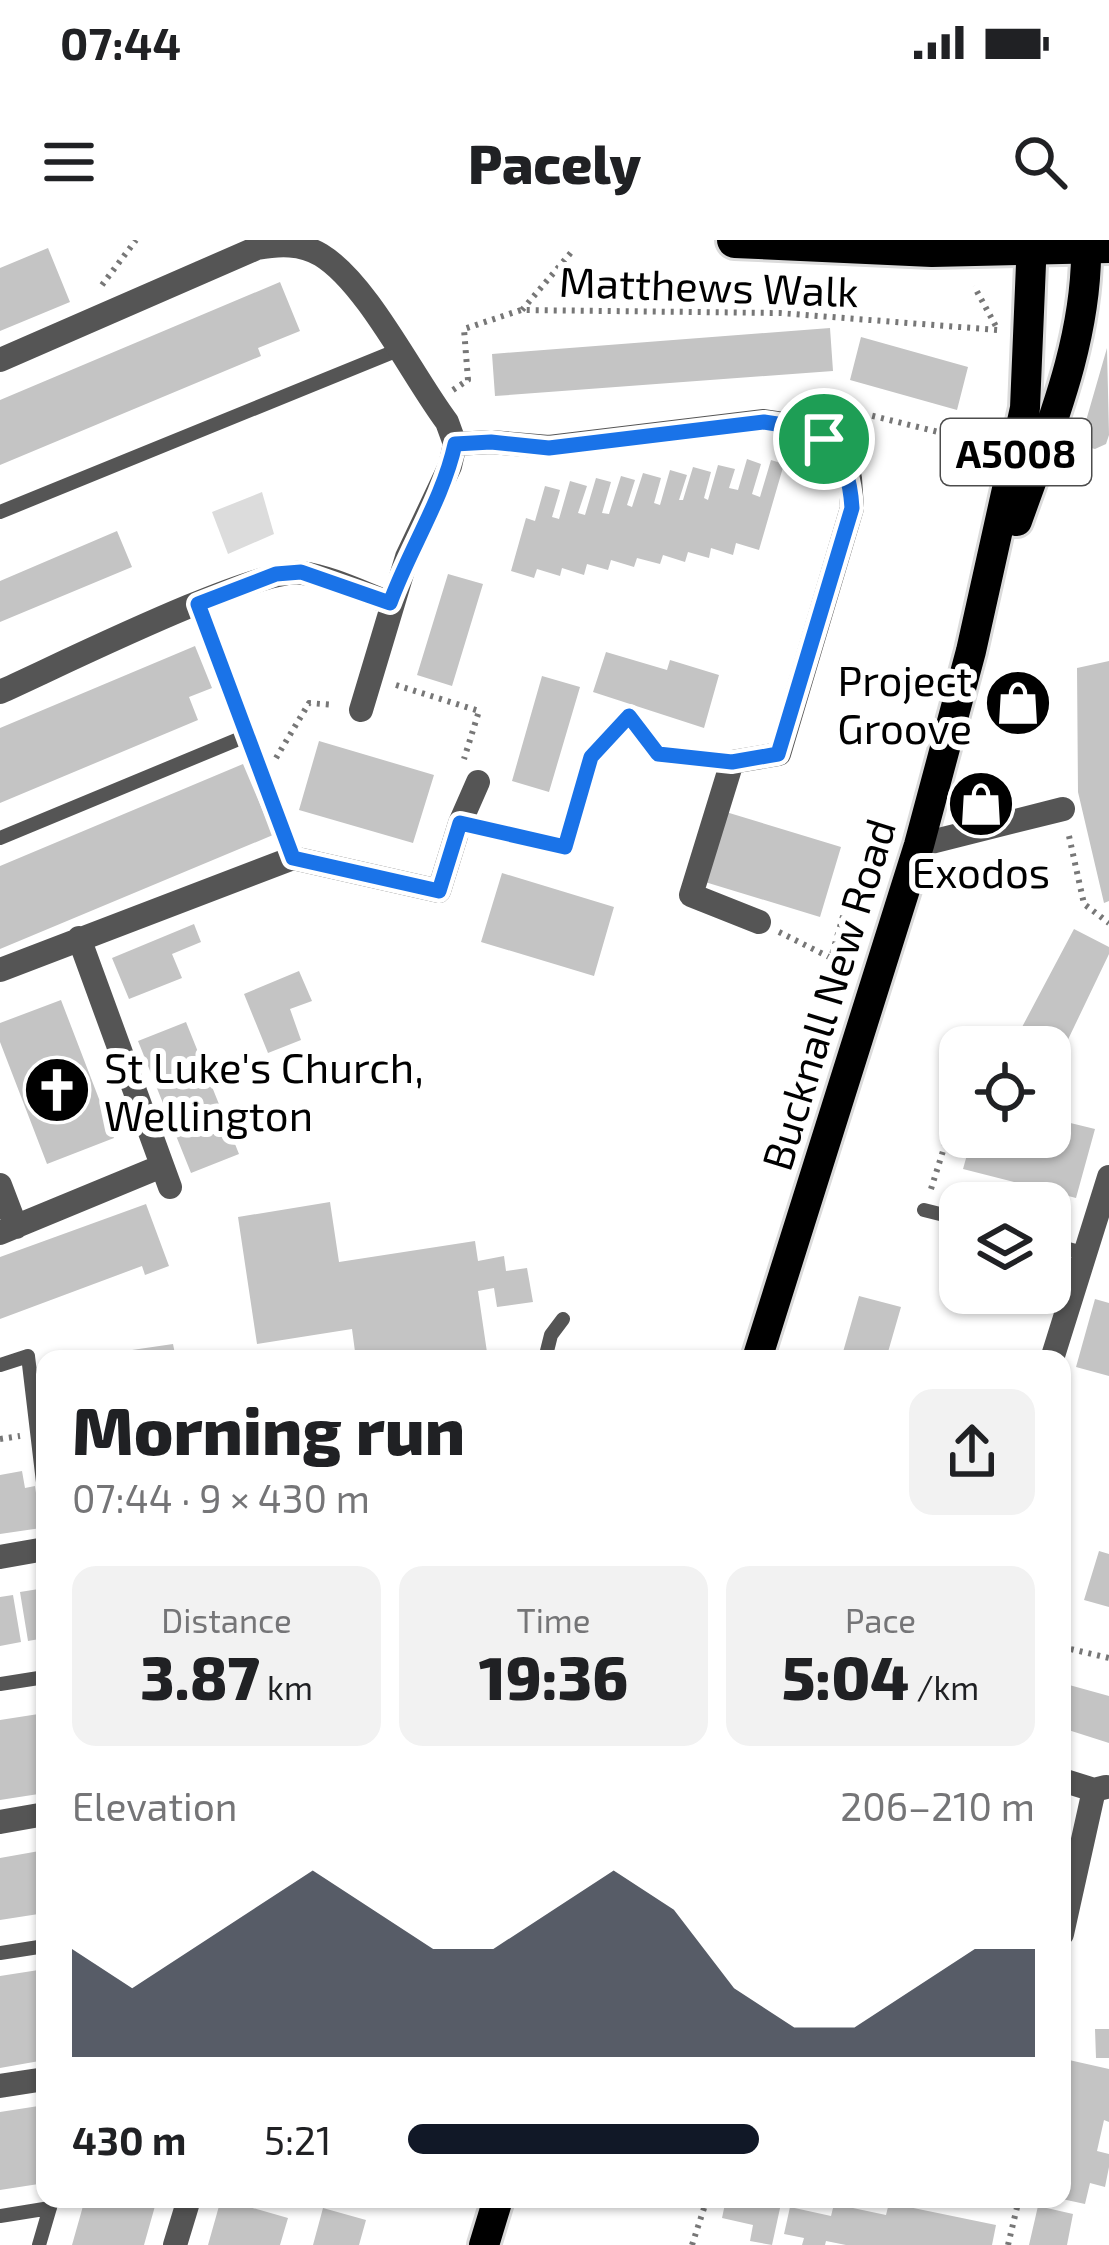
<!DOCTYPE html>
<html lang="en">
<head>
<meta charset="utf-8">
<style>
  :root { --surface:#fff; --page:#f2f2f2; --text:#202124; --muted:#757577; --accent:#111827 }
  body { margin:0; font-family:"Exo 2",sans-serif; background:var(--page); color:var(--text); height:100vh; display:flex; flex-direction:column; font-size:45px; white-space:nowrap }
  * { box-sizing:border-box; margin:0 }
  p { font-size:39px; color:var(--muted) }
  .icon { flex:none; width:66px; height:66px; fill:none; stroke:currentColor; stroke-width:2; stroke-linecap:round; stroke-linejoin:round }
  .map { position:relative; flex:1; overflow:hidden }
  .panel { position:absolute; left:36px; top:1110px; width:1035px; height:858px; display:flex; flex-direction:column; background:var(--surface); border-radius:24px; box-shadow:0 3px 9px #0004 }
  .panel>* { flex:none }
  .fabs { position:absolute; left:939px; top:786px; display:grid; gap:24px }
  .fabs a { display:grid; place-items:center; width:132px; height:132px; border-radius:24px; background:var(--surface); box-shadow:0 3px 9px #0004; font-size:60px }
  .pin { position:absolute; display:grid; place-items:center; width:102px; height:102px; color:#fff; margin:-51px; border:6px solid #fff; border-radius:50%; box-shadow:0 3px 12px #0007 }
  .round { display:grid; place-items:center; flex:none; width:126px; height:126px; border-radius:24px; background:var(--page) }
  .overview { display:flex; align-items:center; justify-content:space-between; height:204px; padding:0 36px }
  h1 { font-size:66px; font-weight:800; line-height:90px }
  .figures { display:grid; grid-template-columns:repeat(3,1fr); gap:18px; height:204px; padding:12px 36px }
  .figures div { display:grid; align-content:center; border-radius:24px; background:var(--page); text-align:center }
  .figures b { font-size:60px; font-weight:800 }
  .figures small { font-size:33px; font-weight:400 }
  .figures p { font-size:33px }
  .chart { height:336px; padding:24px 36px }
  .chart p { display:flex; justify-content:space-between }
  .chart svg { width:100%; height:216px; margin-top:12px; fill:var(--accent); opacity:.7 }
  ul { padding:0 36px; list-style:none; font-size:39px }
  li { display:grid; grid-template-columns:192px 144px 1fr; align-items:center; height:90px }
  li i { height:30px; border-radius:15px; background:var(--accent) }
  .status { display:flex; justify-content:space-between; align-items:center; height:84px; padding:0 60px; background:var(--surface); direction:ltr }
  .status svg { height:33px; fill:currentColor }
  header { display:flex; justify-content:space-between; align-items:center; height:156px; padding:0 36px; background:var(--surface); font-size:54px; font-weight:800 }
  .map>svg:first-child { display:block }
  .green { fill:#dcdcdc }
  .building { fill:#c4c4c4 }
  .lines { fill:none; stroke-linecap:round; stroke-linejoin:round }
  .primary-casing { stroke:#dbdbdb; stroke-width:36 }
  .highway-casing { stroke:#dbdbdb; stroke-width:42 }
  .path { stroke:#777; stroke-width:6; stroke-dasharray:3 6; stroke-linecap:butt }
  .lane { stroke:#555; stroke-width:14 }
  .street { stroke:#555; stroke-width:24 }
  .primary { stroke:#000; stroke-width:30 }
  .highway { stroke:#000; stroke-width:36 }
  .route-casing { stroke:#fff; stroke-width:24 }
  .route { stroke:#1a73e8; stroke-width:15 }
  .labels { text-anchor:middle; dominant-baseline:central; stroke-width:12; stroke-linejoin:round; paint-order:stroke }
  .shield { fill:#fff; stroke:#4c4c4c; stroke-width:3 }
  .shield-label { font-size:39px; font-weight:bold; fill:#000 }
  .street-label { font-size:42px; fill:#000; stroke:#fff }
  .poi-label { font-size:42px; fill:#000; stroke:#fff; text-anchor:end }
</style>
</head>
<body>
<div class="status"><b>07:44</b><svg viewBox="0 0 49 12"><path d="M0 12V9h3v3zM5 12V6h3v6zM10 12V3h3v9zM15 12V0h3v12zM26 1h20v11H26zM47 4h2v5h-2z"/></svg></div>
<header><svg class="icon" aria-label="menu" viewBox="0 0 24 24"><path d="M4 6h16M4 12h16M4 18h16"/></svg>Pacely<svg class="icon" aria-label="search" viewBox="0 0 24 24"><circle cx="10" cy="10" r="6"/><path d="M15 15l6 6"/></svg></header>
<div class="map">
<svg width="1109" height="2005" viewBox="0 0 1109 2005">
  <rect width="100%" height="100%" fill="#fff"/>
  <path class="green" d="M262 252 274 294 228 314 212 272Z"/>
  <path class="building" d="M48 8 70 62 0 91V28Z
    M280 42 300 91 258 108 261 116 0 225V160Z
    M830 88 833 131 495 156 492 114Z
    M861 97 968 127 957 170 850 140Z
    M1107 108 1109 195 1106 204 1095 209 1079 205Z
    M747 219 761 224 752 254 760 257 771 220 784 224 759 310 736 303 733 315 711 308 709 318 688 312 685 322 663 315 660 324 637 318 634 327 611 320 608 330 587 324 584 335 562 328 560 336 537 329 534 338 511 331 526 278 535 281 545 246 560 250 552 277 559 279 570 241 587 246 578 273 585 275 596 238 611 242 602 273 609 274 621 236 635 240 627 265 632 267 643 233 661 238 654 263 660 265 670 230 687 235 679 260H683L693 227 711 232 704 258 708 260 718 225 735 229 729 248 738 250Z
    M117 291 132 327 0 382V341Z
    M448 334 483 344 452 446 417 435Z
    M195 406 212 448 189 457 198 480 0 563V488Z
    M606 412 667 430 670 420 719 435 704 488 593 452Z
    M1109 421V661L1104 663 1078 552 1077 428Z
    M542 436 580 447 549 552 512 541Z
    M319 501 434 535 413 603 299 570Z
    M243 524 273 595 0 709V626Z
    M726 572 841 607 820 677 705 642Z
    M502 633 614 667 594 736 481 702Z
    M194 684 201 702 172 714 182 738 129 759 112 718Z
    M1074 689 1109 707V714L1063 810 1021 789Z
    M299 731 312 761 290 769 301 800 268 813 244 754Z
    M61 760 114 898 47 924 0 802V783Z
    M186 782 239 914 191 933 138 801Z
    M1050 878 1095 889 1076 958 963 929 972 897H1050Z
    M330 962 339 1022 475 1001 478 1021 504 1016 506 1031 527 1028 533 1062 497 1067 494 1048 478 1051 488 1119H356L352 1089 257 1104 238 977Z
    M146 964 169 1026 145 1035 142 1026 0 1079V1017Z
    M859 1056 901 1067 886 1119H841Z
    M1095 1059 1109 1063V1136L1076 1127Z
    M173 1104 176 1119H91V1116Z
    M22 1231 25 1248 35 1246 41 1288 0 1294V1235Z
    M1099 1311 1109 1314V1367L1084 1360Z
    M45 1348V1398L28 1401 20 1352Z
    M13 1355 21 1402 0 1406V1357Z
    M1062 1443 1109 1456V1503L1062 1488Z
    M45 1473V1553L0 1560V1480Z
    M45 1610V1673L0 1680V1618Z
    M45 1729V1820L0 1828V1736Z
    M1095 1789H1109V1818H1096Z
    M1069 1820 1109 1829V1882L1104 1880 1097 1911 1109 1914V1927L1105 1947 1090 1943 1085 1964 1062 1959V1850Z
    M45 1865V1943L0 1950V1872Z
    M85 1959H157L144 2005H72Z
    M221 1959 288 1978 280 2005H208Z
    M726 1959H782L772 2005 750 2001 753 1985 722 1978Z
    M889 1963 996 1985 992 2005H846L826 2001 825 2005H802L804 1998 784 1994 790 1967 831 1976 834 1964 886 1975Z
    M1038 1966 1073 1974 1067 2005H1029Z
    M323 1968 366 1980 359 2005H313Z"/>
  <g class="lines">
    <defs>
      <path id="primary" d="M1017 281C1049 191 1089 97 1086 0
        M757 1119 919 605 971 411 1025 168 1032 0
        M484 2005 498 1959"/>
      <path id="highway" d="M735 0 932 9 1109 5"/>
    </defs>
    <use href="#primary" class="primary-casing"/>
    <use href="#highway" class="highway-casing"/>
    <path class="path" d="M102 45 136 0
      M522 70 574 9
      M453 150 468 140 464 89 521 70 780 73 998 90 974 46
      M848 186 869 175 967 199 989 188
      M396 445 479 471 464 519
      M276 518 309 463 334 465
      M483 589 565 607 591 517 629 476 658 514 705 519
      M1069 596 1084 664 1109 683
      M779 692 831 718 852 645 876 651
      M931 949 949 892
      M0 1199 20 1196
      M1062 1407 1109 1418
      M692 2005 707 1959
      M1008 2005 1019 1959"/>
    <path class="lane" d="M0 272 398 110
      M198 364 293 618
      M0 598 246 496
      M924 970 960 979
      M1050 1004 1083 1013
      M545 1119 551 1095 563 1079
      M0 1125 28 1116 45 1259
      M0 1444 45 1437
      M0 1713 45 1706
      M0 1976 50 1968
      M39 2005 51 1964"/>
    <path class="street" d="M0 120 257 8C279 4 301 3 321 15 367 43 413 137 447 182L455 204 450 226 407 317 361 470
      M455 204 491 202 549 207 764 181 805 187 824 199 850 238 852 268 779 514 732 522 691 655 759 682
      M0 452C52 429 258 326 302 333 331 337 363 353 390 363
      M919 605 1063 569
      M79 698 170 947
      M0 730 293 618 439 651 460 583 478 542
      M0 945 16 987
      M0 993 162 926
      M1052 1119 1109 937
      M0 1317 45 1309
      M1062 1540 1094 1550 1106 1547
      M0 1582 45 1574
      M1062 1694 1094 1550
      M0 1846 45 1839
      M175 2005 189 1959"/>
    <use href="#primary" class="primary"/>
    <use href="#highway" class="highway"/>
  </g>
  <g class="lines">
    <defs>
      <path id="route" d="M764 182C823 190 848 205 852 268L778 514 732 522 658 514 629 476 591 517 565 607 460 583 439 651 293 618 198 364 276 334 301 332 390 363C409 310 443 259 455 204L491 202 549 208Z"/>
    </defs>
    <use href="#route" class="route-casing"/>
    <use href="#route" class="route"/>
  </g>
  <defs>
    <symbol id="shop-disc" viewBox="-11 -11 22 22"><circle r="9.5" fill="#000" stroke="#fff"/><path d="M-5-2.5h2.3a2.7 3.5 0 0 1 5.4 0H5L5.5 6h-11ZM-1.5-2.5h3a1.5 2.3 0 0 0-3 0Z" fill="#fff"/></symbol>
    <symbol id="church-disc" viewBox="-11 -11 22 22"><circle r="9.5" fill="#000" stroke="#fff"/><path d="M-1.2-6h2.4v3.5h3.3v2.4h-3.3V6h-2.4V-.1h-3.3v-2.4h3.3Z" fill="#fff"/></symbol>
  </defs>
  <g fill-rule="evenodd">
    <use href="#shop-disc" x="980" y="425" width="76" height="76"/>
    <use href="#shop-disc" x="943" y="526" width="76" height="76"/>
    <use href="#church-disc" x="19" y="812" width="76" height="76"/>
  </g>
  <g class="labels">
    <rect class="shield" x="941" y="179" width="150" height="66" rx="9"/>
    <g class="shield-label">
      <text x="1016" y="212">A5008</text>
    </g>
    <g class="street-label">
      <text transform="translate(709 45) rotate(2)">Matthews Walk</text>
      <text transform="translate(827 754) rotate(-73)">Bucknall New Road</text>
    </g>
    <g class="poi-label">
      <text x="972" y="439">Project<tspan x="972" dy="48">Groove</tspan></text>
      <text x="981" y="631" text-anchor="middle">Exodos</text>
      <text x="104" y="826" text-anchor="start">St Luke's Church,<tspan x="104" dy="48">Wellington</tspan></text>
    </g>
  </g>
</svg>
<div class="fabs">
<a><svg class="icon" aria-label="locate" viewBox="0 0 24 24"><circle cx="12" cy="12" r="6"/><path d="M12 2v4M12 18v4M2 12h4M18 12h4"/></svg></a>
<a><svg class="icon" aria-label="layers" viewBox="0 0 24 24"><path d="M12 4l9 5-9 5-9-5zM3 14l9 5 9-5"/></svg></a>
</div>
<div class="pin" style="left:824px;top:199px;background:#1e9e55"><svg class="icon" aria-label="arrive" viewBox="0 0 24 24"><path d="M6 21V4h12l-3 4 3 4H6"/></svg></div>
<section class="panel">
<div class="overview"><div><h1>Morning run</h1><p>07:44 · 9 × 430 m</p></div><a class="round"><svg class="icon" aria-label="share" viewBox="0 0 24 24"><path d="M12 15V3M7 8l5-5 5 5M5 13v7h14v-7"/></svg></a></div>
<div class="figures">
<div><p>Distance</p><b>3.87<small> km</small></b></div>
<div><p>Time</p><b>19:36</b></div>
<div><p>Pace</p><b>5:04<small> /km</small></b></div>
</div>
<div class="chart"><p><span>Elevation</span>206–210 m</p>
<svg viewBox="0 0 160 44" preserveAspectRatio="none"><path d="M0 44V22L10 30L20 22L30 14L40 6L50 14L60 22L70 22L80 14L90 6L100 14L110 30L120 38L130 38L140 30L150 22L160 22V44z"/></svg>
</div>
<ul>
<li><b>430 m</b>5:21<i style="width:56%"></i></li>
</ul>
</section>
</div>
</body>
</html>
